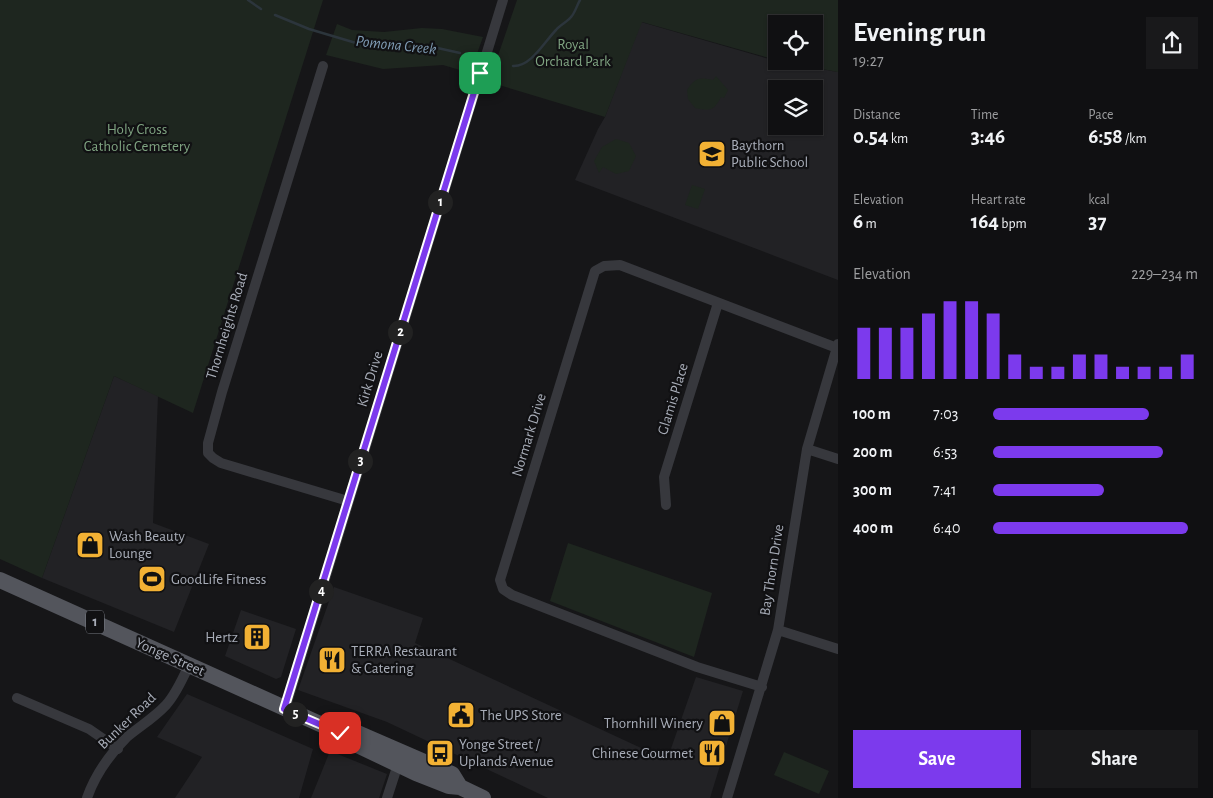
<!DOCTYPE html>
<html lang="en">
<head>
<meta charset="utf-8">
<style>
  :root { --surface:#101012; --page:#19191b; --text:#f1f3f6; --muted:#9c9d9f; --line:#303032; --accent:#7c3aed }
  body { margin:0; font-family:"Alegreya Sans",sans-serif; background:var(--page); color:var(--text); height:100vh; display:flex; flex-direction:column; font-size:19px; white-space:nowrap }
  * { box-sizing:border-box; margin:0 }
  p { font-size:16px; color:var(--muted) }
  .icon { flex:none; width:28px; height:28px; fill:none; stroke:currentColor; stroke-width:2; stroke-linecap:round; stroke-linejoin:round }
  .map { position:relative; flex:1; overflow:hidden }
  .sheet { display:flex; flex-direction:column; background:var(--surface); width:375px }
  .sheet>* { flex:none }
  .controls { position:absolute; left:768px; top:15px; display:grid; gap:10px }
  .controls a { display:grid; place-items:center; width:55px; height:55px; border-radius:0px; background:var(--surface); box-shadow:0 1px 4px #0004,0 0 0 1px var(--line); font-size:25px }
  .pin { position:absolute; display:grid; place-items:center; width:42px; height:42px; color:#fff; margin:-21px; border-radius:10px; box-shadow:0 2px 8px #0006 }
  .km { position:absolute; width:25px; height:25px; margin:-12px; border-radius:50%; background:#222; color:#fff; font-size:14px; line-height:25px; text-align:center }
  .round { display:grid; place-items:center; flex:none; width:52px; height:52px; border-radius:0px; background:var(--page) }
  .summary { display:flex; align-items:center; justify-content:space-between; height:85px; padding:0 15px }
  h1 { font-size:28px; font-weight:700; line-height:38px }
  .figures { display:grid; grid-template-columns:repeat(3,1fr); gap:8px; height:85px; padding:5px 15px }
  .figures div { display:grid; align-content:center }
  .figures b { font-size:21px; font-weight:700 }
  .figures small { font-size:14px; font-weight:400 }
  .figures p { font-size:14px }
  .chart { height:140px; padding:10px 15px }
  .chart p { display:flex; justify-content:space-between }
  .chart svg { width:100%; height:90px; margin-top:5px; stroke:var(--accent); stroke-width:6 }
  .button { display:flex; gap:10px; margin-top:auto; padding:10px 15px }
  .button a { flex:1; height:58px; border-radius:0px; background:var(--accent); color:#fff; font-size:20px; font-weight:700; line-height:58px; text-align:center }
  .button a+a { background:var(--page); color:var(--text) }
  ul { padding:0 15px; list-style:none; font-size:16px }
  li { display:grid; grid-template-columns:80px 60px 1fr; align-items:center; height:38px }
  li i { height:12px; border-radius:6px; background:var(--accent) }
  main { display:flex; flex:1; min-height:0 }
  .map>svg:first-child { display:block }
  .built { fill:#222225; fill-rule:evenodd }
  .green { fill:#1e261f }
  .lines { fill:none; stroke-linecap:round; stroke-linejoin:round }
  .stream { stroke:#2c353c; stroke-width:2.5 }
  .minor { stroke:#37383d; stroke-width:10 }
  .primary { stroke:#53555c; stroke-width:16 }
  .route-casing { stroke:#fff; stroke-width:10 }
  .route { stroke:#7c3aed; stroke-width:6 }
  .labels { text-anchor:middle; dominant-baseline:central; stroke-width:4.5; stroke-linejoin:round; paint-order:stroke }
  .shield { fill:#111113; stroke:#7b7e86; stroke-width:1 }
  .shield-label { font-size:14px; font-weight:bold; fill:#a8adb8 }
  .park-label { font-size:15px; fill:#7fa381; stroke:#111113 }
  .poi-label { font-size:15px; fill:#a8adb8; stroke:#111113; text-anchor:start }
  .street-label { font-size:15px; fill:#a8adb8; stroke:#111113 }
  .water-label { font-size:16px; font-style:italic; fill:#7f9bb3; stroke:#111113 }
</style>
</head>
<body>
<main>
<div class="map">
<svg width="838" height="798" viewBox="0 0 838 798">
  <rect width="100%" height="100%" fill="#161618"/>
  <path class="built" d="M641 22 776 61 838 72V280L575 180 598 129 605 117ZM776 89H814V126H776Z
    M114 376 158 396 153 523 209 544 174 632 42 578Z
    M334 587 423 618 415 643 667 760 696 677 743 691 710 798H548L387 722 298 690Z
    M241 610 296 629 281 677 276 679 225 656Z
    M187 694 313 749 299 798H175L202 757 157 737Z
    M330 751 387 774 379 798H311Z"/>
  <path class="green" d="M0 0H323L193 413 114 376 42 578 0 559Z
    M517 0H838V72L780 61H814V24H776V60L642 22 605 117 489 82Z
    M337 24 352 30 384 32 422 28 442 29 483 37 470 73 443 65 383 69 326 55Z
    M716 76 728 90 724 98 721 97C714 111 710 111 695 108L688 99 687 90C695 78 699 77 713 80Z
    M616 139 629 143 636 156 629 171 616 174 603 167 599 173 594 161 602 147Z
    M692 185 705 189 698 209 685 205Z
    M568 543 712 593 694 657 550 601Z
    M784 752 829 771 819 794 774 775Z"/>
  <g class="lines">
    <path class="stream" d="M248 0 261 9
      M275 15 309 29 356 43 384 42 408 47 424 45 460 53
      M513 66C531 67 545 41 556 30 560 25 567 22 571 17 575 13 577 5 580 0"/>
    <path class="minor" d="M323 66 222 392 208 443V453L213 458 221 463 348 501
      M807 449 838 459
      M666 505 664 477 718 303
      M778 630 838 649
      M762 687 697 667 512 595 503 589 500 580 595 271 604 266 620 265 837 348
      M17 698 89 729 118 749
      M285 709 503 0
      M87 798C95 775 110 754 127 737 140 726 154 718 166 705 176 694 183 678 189 665
      M387 798 399 761
      M727 798 778 630 807 449 838 344"/>
    <path class="primary" d="M0 580 340 733 351 742 416 773 449 786 460 787 483 798
      M340 733 353 731 452 774 460 787"/>
  </g>
  <g class="lines">
    <defs>
      <path id="route" d="M340 733 284 709 480 73"/>
    </defs>
    <use href="#route" class="route-casing"/>
    <use href="#route" class="route"/>
  </g>
  <defs>
    <symbol id="school-square" viewBox="-11 -11 22 22"><rect x="-9" y="-9" width="18" height="18" rx="4" fill="#f2b134" stroke="#111113"/><path d="M0-5L7-2L0 1L-7-2ZM-4 1L0 2.5L4 1V4Q0 6-4 4Z" fill="#111"/></symbol>
    <symbol id="shop-square" viewBox="-11 -11 22 22"><rect x="-9" y="-9" width="18" height="18" rx="4" fill="#f2b134" stroke="#111113"/><path d="M-5-2.5h2.3a2.7 3.5 0 0 1 5.4 0H5L5.5 6h-11ZM-1.5-2.5h3a1.5 2.3 0 0 0-3 0Z" fill="#111"/></symbol>
    <symbol id="stadium-square" viewBox="-11 -11 22 22"><rect x="-9" y="-9" width="18" height="18" rx="4" fill="#f2b134" stroke="#111113"/><path d="M0-5a6.5 5 0 1 0 0 10a6.5 5 0 1 0 0-10ZM-3.5-1.8h7v3.6h-7Z" fill="#111"/></symbol>
    <symbol id="building-square" viewBox="-11 -11 22 22"><rect x="-9" y="-9" width="18" height="18" rx="4" fill="#f2b134" stroke="#111113"/><path d="M-4-6H4V6H1V3H-1V6H-4ZM-2.5-4.3h1.7v1.8h-1.7ZM.8-4.3h1.7v1.8H.8ZM-2.5-1h1.7V.8h-1.7ZM.8-1h1.7V.8H.8Z" fill="#111"/></symbol>
    <symbol id="restaurant-square" viewBox="-11 -11 22 22"><rect x="-9" y="-9" width="18" height="18" rx="4" fill="#f2b134" stroke="#111113"/><path d="M-5-6h1v4h1v-4h1v4h1v-4h1v5L-1.5 .5V6h-2V.5L-5-1ZM5-6V6H3V1.5H1.5Q1.5-4 5-6Z" fill="#111"/></symbol>
    <symbol id="civic-square" viewBox="-11 -11 22 22"><rect x="-9" y="-9" width="18" height="18" rx="4" fill="#f2b134" stroke="#111113"/><path d="M-.6-6.5H3V-4.5H.6V-3L4-1V1h2V6H-6V1h2V-1L-.6-3ZM-1.2 2.5V6h2.4V2.5Z" fill="#111"/></symbol>
    <symbol id="bus-square" viewBox="-11 -11 22 22"><rect x="-9" y="-9" width="18" height="18" rx="4" fill="#f2b134" stroke="#111113"/><path d="M-5-6H5V4H4V6H2V4H-2V6H-4V4H-5ZM-3.5-4V0h7V-4ZM-3.5 1.2v1.5H-2V1.2ZM2 1.2v1.5H3.5V1.2Z" fill="#111"/></symbol>
  </defs>
  <g fill-rule="evenodd">
    <use href="#school-square" x="696" y="138" width="32" height="32"/>
    <use href="#shop-square" x="74" y="529" width="32" height="32"/>
    <use href="#stadium-square" x="136" y="563" width="32" height="32"/>
    <use href="#building-square" x="241" y="621" width="32" height="32"/>
    <use href="#restaurant-square" x="316" y="644" width="32" height="32"/>
    <use href="#civic-square" x="445" y="699" width="32" height="32"/>
    <use href="#shop-square" x="706" y="707" width="32" height="32"/>
    <use href="#bus-square" x="424" y="737" width="32" height="32"/>
    <use href="#restaurant-square" x="696" y="737" width="32" height="32"/>
  </g>
  <g class="labels">
    <rect class="shield" x="86" y="610.5" width="18" height="23" rx="4"/>
    <g class="shield-label">
      <text x="95" y="622">1</text>
    </g>
    <g class="park-label">
      <text x="573" y="44">Royal<tspan x="573" dy="17">Orchard Park</tspan></text>
      <text x="137" y="129">Holy Cross<tspan x="137" dy="17">Catholic Cemetery</tspan></text>
    </g>
    <g class="poi-label">
      <text x="731" y="145">Baythorn<tspan x="731" dy="17">Public School</tspan></text>
      <text x="109" y="536">Wash Beauty<tspan x="109" dy="17">Lounge</tspan></text>
      <text x="171" y="579">GoodLife Fitness</text>
      <text x="238" y="637" text-anchor="end">Hertz</text>
      <text x="351" y="651">TERRA Restaurant<tspan x="351" dy="17">&amp; Catering</tspan></text>
      <text x="480" y="715">The UPS Store</text>
      <text x="703" y="723" text-anchor="end">Thornhill Winery</text>
      <text x="459" y="744">Yonge Street /<tspan x="459" dy="17">Uplands Avenue</tspan></text>
      <text x="693" y="753" text-anchor="end">Chinese Gourmet</text>
    </g>
    <g class="street-label">
      <text transform="translate(227 326) rotate(-73)">Thornheights Road</text>
      <text transform="translate(370 379) rotate(-73)">Kirk Drive</text>
      <text transform="translate(673 399) rotate(-73)">Glamis Place</text>
      <text transform="translate(529 435) rotate(-73)">Normark Drive</text>
      <text transform="translate(772 570) rotate(-81)">Bay Thorn Drive</text>
      <text transform="translate(170 657) rotate(24)">Yonge Street</text>
      <text transform="translate(127 721) rotate(-44)">Bunker Road</text>
    </g>
    <g class="water-label">
      <text transform="translate(396 45) rotate(6)">Pomona Creek</text>
    </g>
  </g>
</svg>
<div class="controls">
<a><svg class="icon" aria-label="locate" viewBox="0 0 24 24"><circle cx="12" cy="12" r="6"/><path d="M12 2v4M12 18v4M2 12h4M18 12h4"/></svg></a>
<a><svg class="icon" aria-label="layers" viewBox="0 0 24 24"><path d="M12 4l9 5-9 5-9-5zM3 14l9 5 9-5"/></svg></a>
</div>
<div class="pin" style="left:480px;top:73px;background:#1e9e55"><svg class="icon" aria-label="arrive" viewBox="0 0 24 24"><path d="M6 21V4h12l-3 4 3 4H6"/></svg></div>
<div class="pin" style="left:340px;top:733px;background:#d93025"><svg class="icon" aria-label="check" viewBox="0 0 24 24"><path d="M5 12l5 5 9-10"/></svg></div>
<b class="km" style="left:440px;top:202px">1</b>
<b class="km" style="left:400px;top:332px">2</b>
<b class="km" style="left:360px;top:461px">3</b>
<b class="km" style="left:321px;top:591px">4</b>
<b class="km" style="left:295px;top:714px">5</b>
</div>
<section class="sheet">
<div class="summary"><div><h1>Evening run</h1><p>19:27</p></div><a class="round"><svg class="icon" aria-label="share" viewBox="0 0 24 24"><path d="M12 15V3M7 8l5-5 5 5M5 13v7h14v-7"/></svg></a></div>
<div class="figures">
<div><p>Distance</p><b>0.54<small> km</small></b></div>
<div><p>Time</p><b>3:46</b></div>
<div><p>Pace</p><b>6:58<small> /km</small></b></div>
</div>
<div class="figures">
<div><p>Elevation</p><b>6<small> m</small></b></div>
<div><p>Heart rate</p><b>164<small> bpm</small></b></div>
<div><p>kcal</p><b>37</b></div>
</div>
<div class="chart"><p><span>Elevation</span>229–234 m</p>
<svg viewBox="0 0 160 44" preserveAspectRatio="none"><path d="M5 44V19M15 44V19M25 44V19M35 44V12M45 44V6M55 44V6M65 44V12M75 44V32M85 44V38M95 44V38M105 44V32M115 44V32M125 44V38M135 44V38M145 44V38M155 44V32"/></svg>
</div>
<ul>
<li><b>100 m</b>7:03<i style="width:76%"></i></li>
<li><b>200 m</b>6:53<i style="width:83%"></i></li>
<li><b>300 m</b>7:41<i style="width:54%"></i></li>
<li><b>400 m</b>6:40<i style="width:95%"></i></li>
</ul>
<div class="button"><a>Save</a><a>Share</a></div>
</section>
</main>
</body>
</html>
